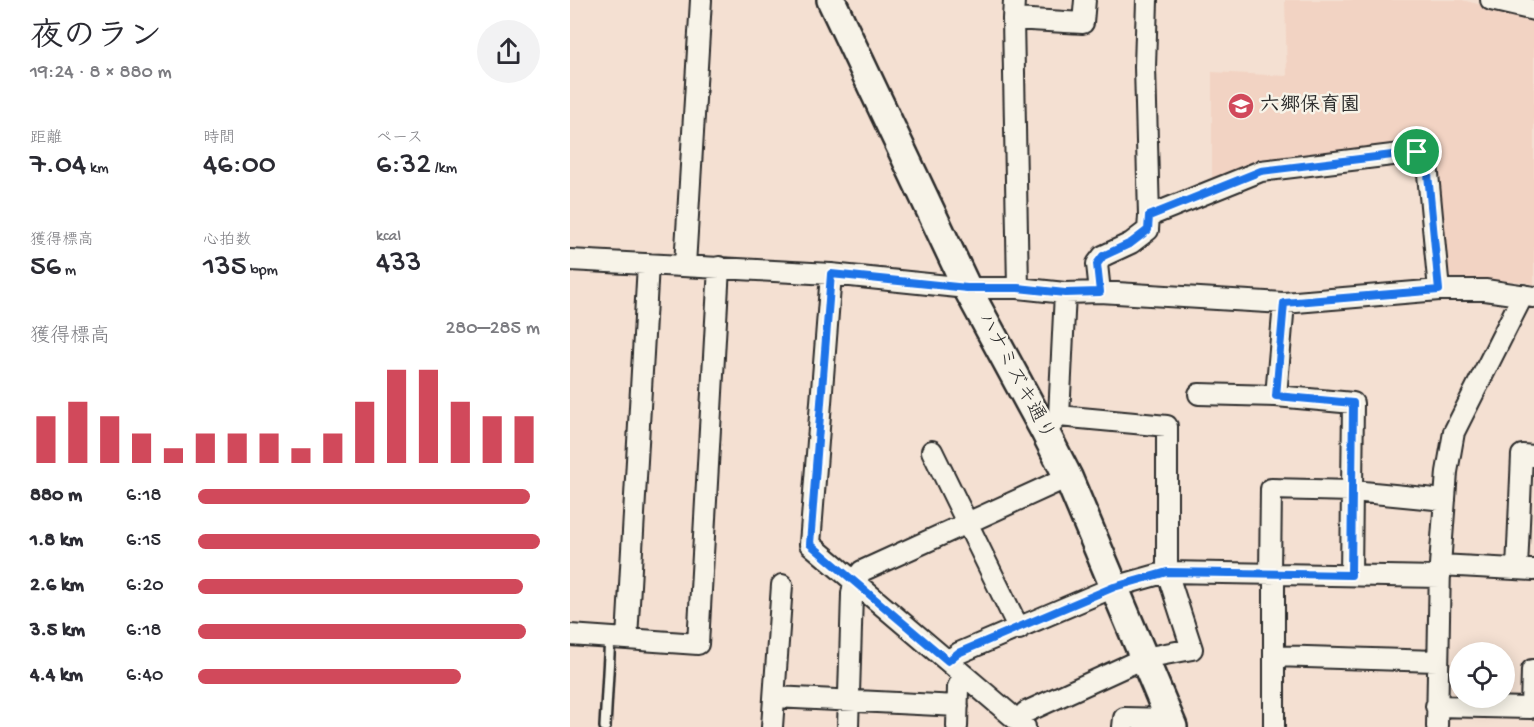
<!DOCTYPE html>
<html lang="ja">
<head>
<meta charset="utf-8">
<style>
  :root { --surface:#fff; --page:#f2f2f3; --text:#2b2b33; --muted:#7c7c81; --accent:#d1495b }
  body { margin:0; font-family:"Gochi Hand","Klee One",sans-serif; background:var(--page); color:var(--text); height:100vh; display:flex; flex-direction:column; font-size:22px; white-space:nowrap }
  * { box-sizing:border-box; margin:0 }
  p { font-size:20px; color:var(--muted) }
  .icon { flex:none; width:33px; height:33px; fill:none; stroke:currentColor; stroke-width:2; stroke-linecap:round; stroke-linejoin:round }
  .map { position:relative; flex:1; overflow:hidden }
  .sheet { display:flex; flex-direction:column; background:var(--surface); width:570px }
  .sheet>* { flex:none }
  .controls { position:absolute; left:879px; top:642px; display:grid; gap:12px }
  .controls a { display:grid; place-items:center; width:66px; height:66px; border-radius:50%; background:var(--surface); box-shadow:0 3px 15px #0003; font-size:30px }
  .pin { position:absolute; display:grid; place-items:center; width:51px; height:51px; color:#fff; margin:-26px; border:3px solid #fff; border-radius:50%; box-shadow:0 2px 6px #0007 }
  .round { display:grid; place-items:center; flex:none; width:63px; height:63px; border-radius:32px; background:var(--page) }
  .headline { display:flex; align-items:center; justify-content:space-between; height:102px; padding:0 30px }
  h1 { font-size:33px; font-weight:600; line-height:45px }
  .figures { display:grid; grid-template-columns:repeat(3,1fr); gap:9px; height:102px; padding:6px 30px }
  .figures div { display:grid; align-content:center }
  .figures b { font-size:30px; font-weight:600 }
  .figures small { font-size:16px; font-weight:400 }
  .figures p { font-size:16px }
  .chart { height:168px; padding:12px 30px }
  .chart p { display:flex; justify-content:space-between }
  .chart svg { width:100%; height:108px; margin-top:6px; stroke:var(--accent); stroke-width:6 }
  ul { padding:0 30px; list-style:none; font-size:20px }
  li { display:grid; grid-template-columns:96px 72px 1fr; align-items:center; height:45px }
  li i { height:15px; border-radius:8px; background:var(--accent) }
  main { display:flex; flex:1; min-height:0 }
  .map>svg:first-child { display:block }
  .built { fill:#f2d3c3 }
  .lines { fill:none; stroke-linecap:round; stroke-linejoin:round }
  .lane-casing { stroke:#2b2b2b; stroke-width:14 }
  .street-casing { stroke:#2b2b2b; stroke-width:24 }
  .secondary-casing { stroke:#2b2b2b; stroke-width:32 }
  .lane { stroke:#f7f3e8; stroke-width:9 }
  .street { stroke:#f7f3e8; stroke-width:20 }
  .secondary { stroke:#f7f3e8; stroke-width:27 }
  .route-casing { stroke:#fff; stroke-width:12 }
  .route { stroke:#1a73e8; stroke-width:8 }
  .labels { text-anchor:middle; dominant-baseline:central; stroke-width:5; stroke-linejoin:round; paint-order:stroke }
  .poi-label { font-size:20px; font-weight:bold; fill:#2b2b2b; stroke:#f7f3e8; text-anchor:start }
  .street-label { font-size:20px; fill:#2b2b2b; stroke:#f7f3e8 }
</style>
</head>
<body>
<main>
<section class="sheet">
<div class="headline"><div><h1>夜のラン</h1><p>19:24 · 8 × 880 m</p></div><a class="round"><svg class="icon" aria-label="share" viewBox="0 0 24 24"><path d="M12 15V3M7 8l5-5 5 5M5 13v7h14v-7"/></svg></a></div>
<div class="figures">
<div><p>距離</p><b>7.04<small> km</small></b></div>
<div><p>時間</p><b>46:00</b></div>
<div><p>ペース</p><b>6:32<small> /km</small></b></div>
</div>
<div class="figures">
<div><p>獲得標高</p><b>56<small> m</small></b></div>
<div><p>心拍数</p><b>135<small> bpm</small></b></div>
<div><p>kcal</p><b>433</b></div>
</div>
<div class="chart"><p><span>獲得標高</span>280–285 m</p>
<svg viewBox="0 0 160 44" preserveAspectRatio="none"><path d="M5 44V25M15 44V19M25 44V25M35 44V32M45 44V38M55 44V32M65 44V32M75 44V32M85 44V38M95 44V32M105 44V19M115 44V6M125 44V6M135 44V19M145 44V25M155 44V25"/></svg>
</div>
<ul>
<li><b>880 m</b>6:18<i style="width:97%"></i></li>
<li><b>1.8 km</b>6:15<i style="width:100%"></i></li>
<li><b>2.6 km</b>6:20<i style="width:95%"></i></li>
<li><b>3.5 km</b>6:18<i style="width:96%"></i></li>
<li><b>4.4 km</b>6:40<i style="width:77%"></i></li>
</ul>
</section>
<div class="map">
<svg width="964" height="727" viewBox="0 0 964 727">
  <rect width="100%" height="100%" fill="#f4e0d2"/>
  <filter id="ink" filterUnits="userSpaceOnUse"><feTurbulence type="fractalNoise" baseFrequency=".0167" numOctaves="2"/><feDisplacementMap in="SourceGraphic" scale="12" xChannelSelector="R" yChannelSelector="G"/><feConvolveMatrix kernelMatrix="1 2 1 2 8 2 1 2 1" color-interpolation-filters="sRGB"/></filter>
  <g filter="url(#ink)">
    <path class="built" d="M715 0H892L964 18V284L945 281 881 278 874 275 860 146 642 184V72L717 76Z"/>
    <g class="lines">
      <defs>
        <path id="lane" d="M35 727 40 637"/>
        <path id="street" d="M444 0 443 19 448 288
          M577 0 575 67 579 216
          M921 0 964 10
          M443 19 513 23 515 0
          M0 260 261 274 397 288H448L495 293 530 292 714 303 869 290H915L964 297
          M115 265 131 0
          M261 274 240 544 455 727
          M530 292 527 264 533 256 561 243 578 230 579 216 691 171 847 152 856 153 869 290
          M714 303 706 396 783 403 781 575
          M629 394 706 396
          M481 425 489 416 495 293
          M362 451 449 629
          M870 565 964 570
          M947 569 952 455 964 456
          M700 574 701 489 783 491 875 500
          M704 574V727
          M0 635 128 644 149 267
          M57 639 78 264
          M704 656 867 661
          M378 661 389 653 544 587 597 572 870 577
          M205 697 388 706
          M866 706 961 708 962 670H964
          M448 720 456 712 574 658 622 649 597 572V426L489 416
          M202 727 212 585
          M278 727 282 594 284 582 292 571 498 477
          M387 727 388 687 394 675
          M553 727 554 718 599 719
          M867 727 870 565 877 472 884 432 953 295"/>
        <path id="secondary" d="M261 0 397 288 475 432 498 477 603 727"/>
      </defs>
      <use href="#lane" class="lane-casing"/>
      <use href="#street" class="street-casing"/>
      <use href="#secondary" class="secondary-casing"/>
      <use href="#lane" class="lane"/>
      <use href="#street" class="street"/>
      <use href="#secondary" class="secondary"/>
    </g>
  </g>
  <g class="lines" filter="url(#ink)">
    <defs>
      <path id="route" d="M847 152 856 153 869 290 714 303 706 396 783 403 781 575 597 572 544 587 388 653 378 661 240 544 261 274 397 288H448L495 293 530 292 527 264 533 256 561 243 578 230 579 216 691 171Z"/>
    </defs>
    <use href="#route" class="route-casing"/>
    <use href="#route" class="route"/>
  </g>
  <defs>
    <symbol id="school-disc" viewBox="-11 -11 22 22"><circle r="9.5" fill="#d1495b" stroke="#f7f3e8"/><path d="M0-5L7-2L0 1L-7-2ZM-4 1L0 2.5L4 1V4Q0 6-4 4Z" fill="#fff"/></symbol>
  </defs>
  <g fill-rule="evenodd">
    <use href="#school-disc" x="656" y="91" width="30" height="30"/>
  </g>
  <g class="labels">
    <g class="poi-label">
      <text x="690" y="106">六郷保育園</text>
    </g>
    <g class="street-label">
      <text transform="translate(445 377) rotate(62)">ハナミズキ通り</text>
    </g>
  </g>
</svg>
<div class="controls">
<a><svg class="icon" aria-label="locate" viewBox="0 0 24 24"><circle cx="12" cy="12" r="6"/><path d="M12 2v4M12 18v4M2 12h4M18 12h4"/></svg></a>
</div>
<div class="pin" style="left:847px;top:152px;background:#1e9e55"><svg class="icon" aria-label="arrive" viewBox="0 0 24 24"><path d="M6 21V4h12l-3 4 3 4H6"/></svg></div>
</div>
</main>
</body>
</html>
